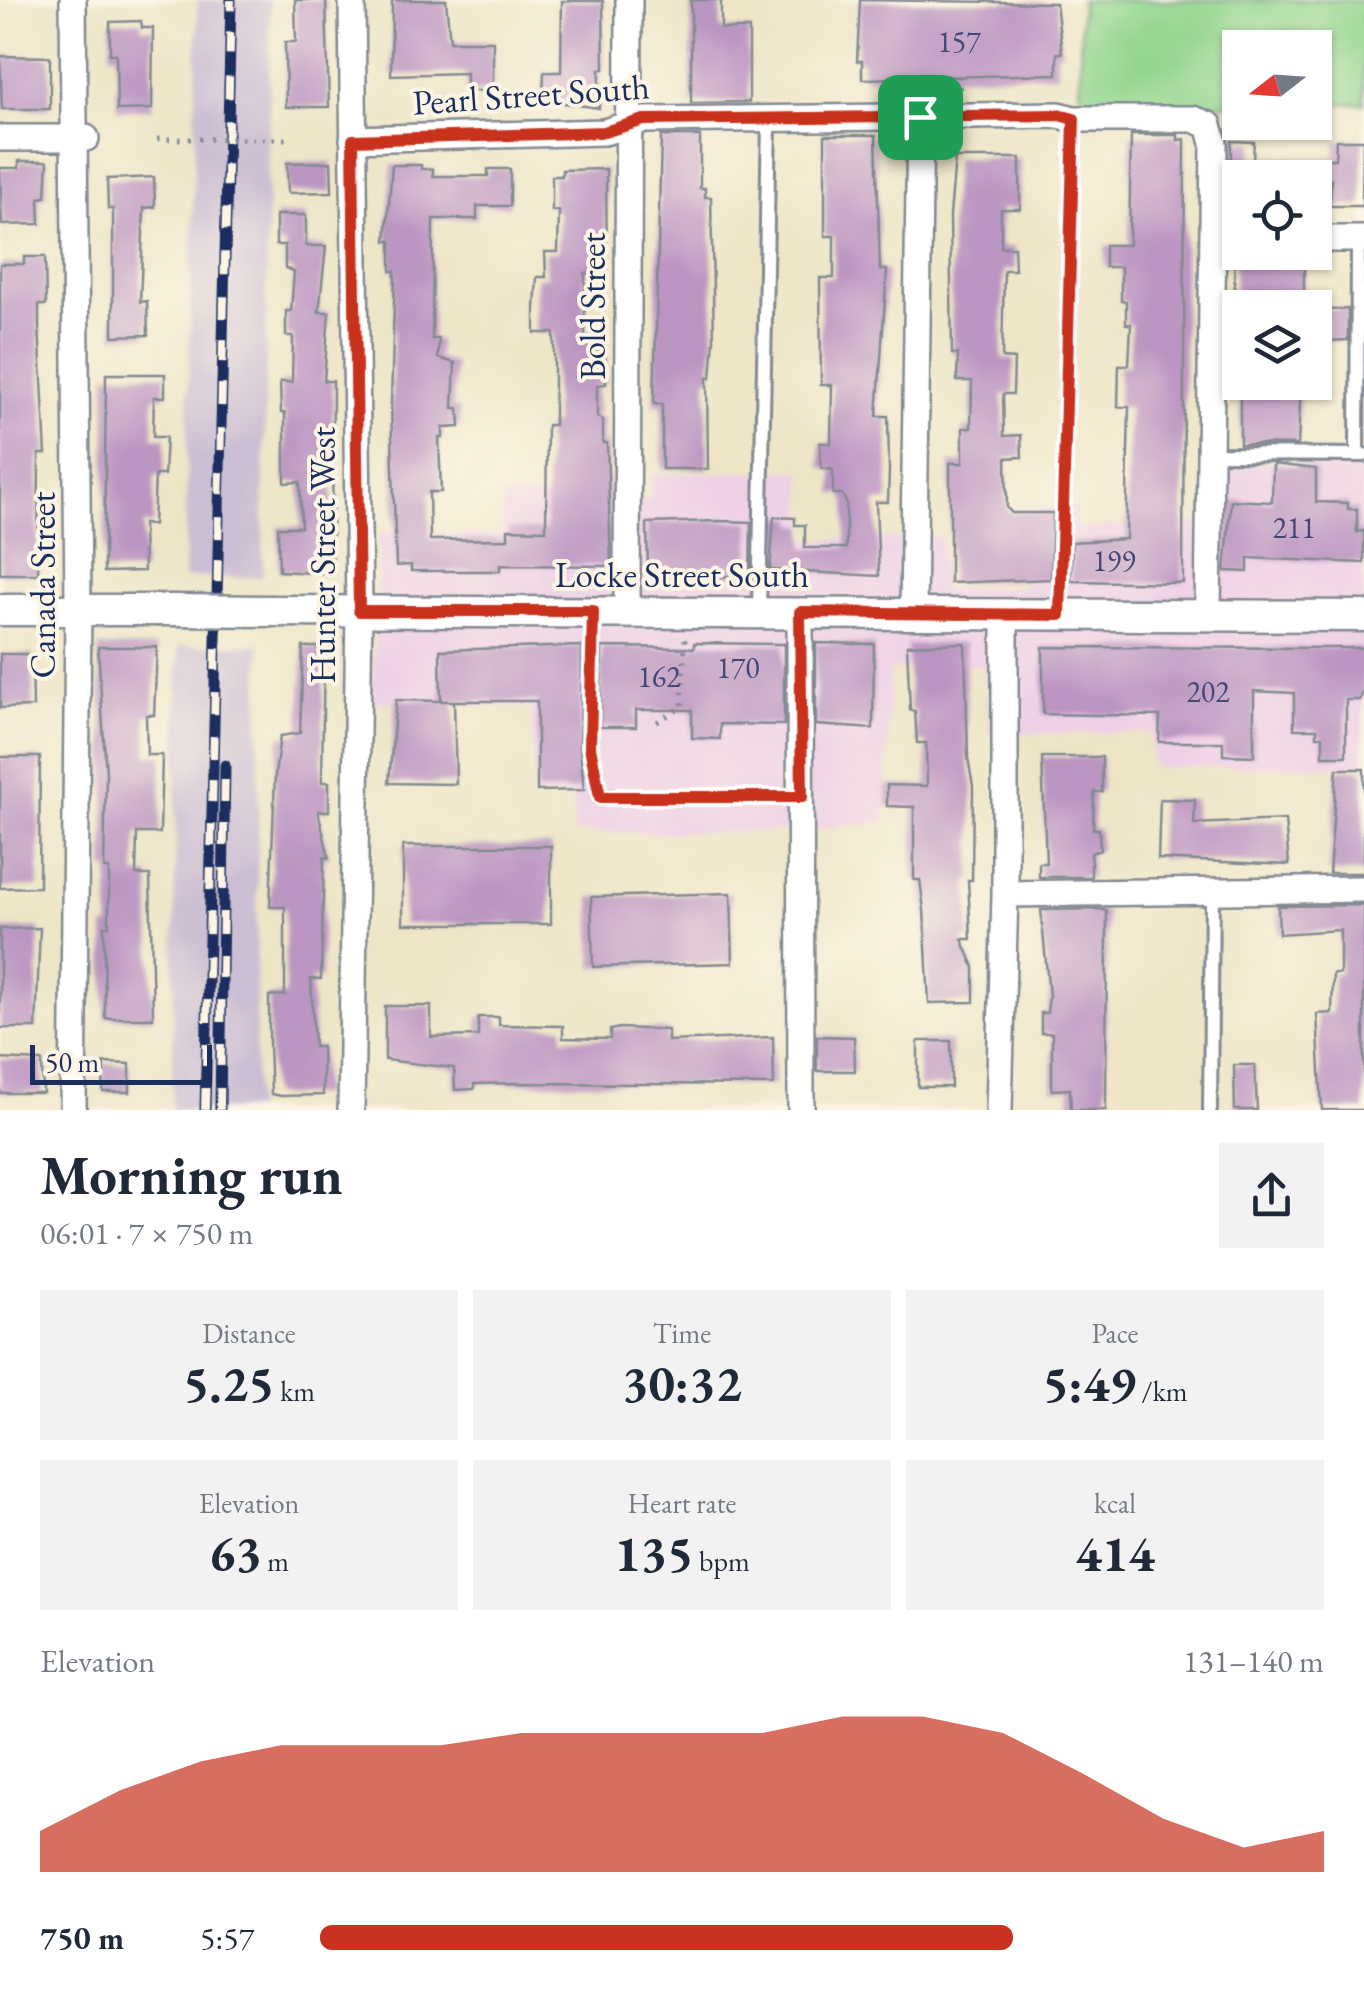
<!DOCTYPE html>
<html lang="en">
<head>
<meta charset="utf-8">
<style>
  :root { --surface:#fff; --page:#f2f2f3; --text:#1f2937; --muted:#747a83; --accent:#c8321e }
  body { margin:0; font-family:"EB Garamond",serif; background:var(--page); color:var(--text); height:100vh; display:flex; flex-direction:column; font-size:38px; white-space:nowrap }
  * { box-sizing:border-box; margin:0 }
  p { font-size:32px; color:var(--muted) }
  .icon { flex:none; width:55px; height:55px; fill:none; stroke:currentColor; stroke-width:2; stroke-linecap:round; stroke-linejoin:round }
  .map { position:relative; height:1110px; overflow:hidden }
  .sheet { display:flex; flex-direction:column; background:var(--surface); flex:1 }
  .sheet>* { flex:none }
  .needle { width:65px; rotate:253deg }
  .buttons { position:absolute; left:1222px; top:30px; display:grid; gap:20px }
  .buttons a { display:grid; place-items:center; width:110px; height:110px; border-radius:0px; background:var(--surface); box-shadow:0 2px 8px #0004; font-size:50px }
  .scale { position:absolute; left:30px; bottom:25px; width:182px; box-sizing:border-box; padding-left:10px; border:5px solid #1b2f5e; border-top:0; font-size:28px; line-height:35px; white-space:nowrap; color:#1b2f5e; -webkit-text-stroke:8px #fcf5e5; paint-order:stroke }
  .pin { position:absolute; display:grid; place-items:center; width:85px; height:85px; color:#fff; margin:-42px; border-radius:20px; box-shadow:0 5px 15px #0006 }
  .round { display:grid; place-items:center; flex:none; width:105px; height:105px; border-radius:0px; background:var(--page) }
  .headline { display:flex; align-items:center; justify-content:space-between; height:170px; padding:0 40px }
  h1 { font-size:55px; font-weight:700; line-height:75px }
  .metrics { display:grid; grid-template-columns:repeat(3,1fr); gap:15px; height:170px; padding:10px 40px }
  .metrics div { display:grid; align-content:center; border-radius:0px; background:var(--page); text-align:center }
  .metrics b { font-size:50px; font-weight:700 }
  .metrics small { font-size:28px; font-weight:400 }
  .metrics p { font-size:28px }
  .chart { height:280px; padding:20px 40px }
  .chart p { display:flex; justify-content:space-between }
  .chart svg { width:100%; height:180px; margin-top:10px; fill:var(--accent); opacity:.7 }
  ul { padding:0 40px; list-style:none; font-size:32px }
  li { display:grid; grid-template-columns:160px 120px 1fr; align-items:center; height:75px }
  li i { height:25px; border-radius:12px; background:var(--accent) }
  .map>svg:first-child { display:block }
  .built { fill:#eed0e7 }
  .industrial { fill:#ccbed3 }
  .green { fill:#92d68e; stroke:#568276; stroke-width:2.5 }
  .building { fill:#bc96c2 }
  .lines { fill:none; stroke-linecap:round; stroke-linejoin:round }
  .service-casing { stroke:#848a92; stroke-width:18 }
  .minor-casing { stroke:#848a92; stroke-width:30 }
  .tertiary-casing { stroke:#848a92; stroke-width:35 }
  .path { stroke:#848a92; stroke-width:5; stroke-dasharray:2.5 8; stroke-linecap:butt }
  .service { stroke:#fff; stroke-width:12 }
  .minor { stroke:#fff; stroke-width:25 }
  .tertiary { stroke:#fff; stroke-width:30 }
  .rail-casing { stroke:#1b2f5e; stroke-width:11 }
  .rail { stroke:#fcf5e5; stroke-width:8; stroke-dasharray:22; stroke-linecap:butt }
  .tertiary-bridge-casing { stroke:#848a92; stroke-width:35; stroke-linecap:butt }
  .path-bridge { stroke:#848a92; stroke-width:5; stroke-dasharray:2.5 8; stroke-linecap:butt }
  .tertiary-bridge { stroke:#fff; stroke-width:30 }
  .route-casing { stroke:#fff; stroke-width:20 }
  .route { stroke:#c8321e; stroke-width:12 }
  .labels { text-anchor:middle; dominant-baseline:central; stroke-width:8; stroke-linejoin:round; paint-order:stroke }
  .number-label { font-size:30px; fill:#434977 }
  .street-label { font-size:35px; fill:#1b2f5e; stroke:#fcf5e5 }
</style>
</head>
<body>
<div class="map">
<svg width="1364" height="1110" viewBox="0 0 1364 1110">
  <rect width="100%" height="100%" fill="#fcf5e5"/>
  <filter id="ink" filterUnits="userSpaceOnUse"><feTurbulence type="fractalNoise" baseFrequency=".01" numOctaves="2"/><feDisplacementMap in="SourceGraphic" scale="20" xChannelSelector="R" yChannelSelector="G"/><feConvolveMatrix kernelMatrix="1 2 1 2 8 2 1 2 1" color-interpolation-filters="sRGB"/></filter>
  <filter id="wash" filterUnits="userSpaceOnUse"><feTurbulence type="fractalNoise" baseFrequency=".0048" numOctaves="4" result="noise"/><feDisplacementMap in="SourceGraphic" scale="40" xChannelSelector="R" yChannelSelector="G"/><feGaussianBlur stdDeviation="2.25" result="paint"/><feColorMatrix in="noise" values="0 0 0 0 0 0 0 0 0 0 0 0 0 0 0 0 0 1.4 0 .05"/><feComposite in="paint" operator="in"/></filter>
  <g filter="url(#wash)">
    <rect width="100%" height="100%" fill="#eee6c7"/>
    <path class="built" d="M1230 462 1364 463V766L1153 767 1151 732 989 734 984 665 890 670 886 822 787 832 575 833 572 795 535 796 531 707 372 702 379 533 502 535 503 497 650 500 652 474 802 471 805 540 942 536 944 588 1024 587 1021 509 1075 505 1076 528 1217 523Z"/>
    <path class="industrial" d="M198 0H270L263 577 184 578Z
      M260 645 255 1110H172L178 646Z"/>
    <path class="green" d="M1081 0H1364V103L1315 104V48H1240V104L1080 107Z"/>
    <g id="blocks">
      <path class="building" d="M295 0H326L329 107H286L285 42H296Z
        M392 0H446L450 41H493V91H466V73L391 75Z
        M691 0H721V29H749V102L691 103Z
        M860 0 1056 3 1062 53H1057V74L862 79V61H857Z
        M562 1H603L604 69H600L599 108 543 100 544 72H561Z
        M141 21 142 28H153L152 109 117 110 116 54H110V22Z
        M0 56 50 57V109H2Z
        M825 135H876L880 270H887L877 416H888L889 469 888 502H876L879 576 770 570 774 517 795 518V525H805V548H846V502L842 494H833V470L821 468 820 443H831L832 385H821L820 278H834V236H825Z
        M1131 135H1178V140L1185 139 1183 583 1071 581 1072 542 1126 539 1129 407H1118L1119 365H1129L1131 324H1126V301H1121V267H1105V245H1129Z
        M661 136H700V188H705V197H711L714 340 711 378H707L708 469H662V404H654Z
        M1336 140H1363L1362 206H1330L1331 178H1231V141L1254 142 1253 159H1335Z
        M955 158H1020V209H1001V247H1014L1015 270H1004L1002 358 1014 359 1013 394H1003L1004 436 1021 435 1022 457 1006 458 1007 508 1012 513H1053L1051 579 950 583V463H963V428H971L972 381H957L958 354H952L950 216Z
        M19 161H48L46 197 39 198 40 224 2 225 0 168H19Z
        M331 162 332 192 288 193 287 163Z
        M392 165H421V169H433V176H488V169H510V206H477V219H433L432 339H439L438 358 455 363 453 408H459L460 427 443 428V438H439L441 492H429L430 540 508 539V529L546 530 547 425H554V333H535V308L537 277H546L545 252H558L559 211H552V176H562V170L606 169 607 273H585V336L605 335 606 384 597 385V417L603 420V443H607L611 566 500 565V571H411V565L396 566 391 404 395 271H391V241H386Z
        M154 177 155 207 144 208 140 302 147 301 148 335 113 336V209H108L107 179Z
        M276 215H306V246H326L319 312H329L324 381H333L332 574 279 571 278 527H301L300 482 285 483V413H281L280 382H292L293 336H286V311H291L294 272 285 268V245H276Z
        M24 257H45L46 305H39V326L46 454H39L38 574H0V264H24Z
        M1273 259V263H1304V303L1235 308 1234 260Z
        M1348 309V340L1327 341V310Z
        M106 374H165V397H154L153 437H166L164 475H155L153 525 143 524 144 571 104 572Z
        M1240 382H1301L1298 445 1240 444Z
        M1273 464 1316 469V502L1348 503V509H1357V532L1364 531V563L1248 558V572L1225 571 1231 500 1272 502Z
        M719 521 751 522 750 577 648 575 647 523Z
        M694 643 784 644V725L720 724V739L692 738V710H636V727H600L602 647 694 648Z
        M816 643 874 644 873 729 816 725Z
        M965 643 968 758 973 786 972 880H968L971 939H962L974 967V1002L929 1003 924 910 920 880H914V807L887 806V785L927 786 926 743H917L915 711 910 710 907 645Z
        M582 646 580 747 584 790 537 791V701H442H454L456 784 389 783 396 700 441 701 440 650Z
        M98 647H157L154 715H146L147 755H162L160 833H137L136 875H150L153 1018H105L104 926H109V869H104L106 774Z
        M303 647H324L322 782H329V811H318L329 858 324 857 321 979H311L314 1047H322L323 1095 281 1096 271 1094 269 1044V996L285 995V907H270L275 775 280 736 300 733Z
        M1043 647 1364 648V688L1360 700H1346V756H1323V736H1317V729H1294V693L1254 691V756L1223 755V742H1159L1160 716 1043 714Z
        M0 654H32L33 707 0 708Z
        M0 757H40L39 887 0 888Z
        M1042 757H1102V792H1094L1093 829H1099L1100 850 1091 853V877H1039V863H1046Z
        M1337 769H1364V873H1329Z
        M1160 799 1195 800 1194 824 1285 820 1289 865 1158 859Z
        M403 846H551V924H403Z
        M731 893 733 963 593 967 591 897Z
        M1364 905V1110H1322L1317 1014 1332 1013 1333 974H1340V930L1279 934 1278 906Z
        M1100 909 1107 911 1106 1110H1071L1070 1089 1052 1090V1033H1041V1013H1047L1049 995 1041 910Z
        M40 928 36 1028H0V929Z
        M385 1006H431V1037L478 1036V1017H499V1025L563 1026V1038L610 1039V1030L620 1028 668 1030V1041L773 1037 774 1085 520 1083 474 1084V1089L455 1090 454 1068 385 1060Z
        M817 1036 854 1037 855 1071H817Z
        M918 1041H951V1087H918Z
        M0 1059 42 1061 43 1093H0Z
        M104 1063 130 1064V1092H103Z
        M1234 1065H1255L1257 1110H1235Z"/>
    </g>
  </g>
  <g filter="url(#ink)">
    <use href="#blocks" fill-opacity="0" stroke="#848a92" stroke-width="2.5"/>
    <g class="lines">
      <defs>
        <path id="service" d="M1211 454 1364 455
          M1357 455 1358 239
          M759 611 769 121
          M593 613 590 747 599 797H802
          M1060 613 1074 119
          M1210 1110 1212 890"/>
        <path id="minor" d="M73 0 78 610 73 1110
          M0 138H86
          M353 139 604 132 645 120 1059 115 1074 119H1193L1209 125 1214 143 1208 615
          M1213 239H1240
          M1315 239H1364
          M627 611 629 0
          M800 612 801 1110
          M913 612 920 117
          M1005 894 1364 889
          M351 1110 359 611 352 0
          M999 1110 1005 894V614"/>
        <path id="tertiary" d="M0 610H173
          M272 611 1364 616"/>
      </defs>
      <use href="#service" class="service-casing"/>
      <use href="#minor" class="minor-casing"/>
      <use href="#tertiary" class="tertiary-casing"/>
      <path class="path" d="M959 76 960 93
        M657 722 682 707 685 639"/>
      <use href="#service" class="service"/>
      <use href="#minor" class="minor"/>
      <use href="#tertiary" class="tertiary"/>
      <defs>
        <path id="rail" d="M205 1110 231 0
          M220 1110 225 765"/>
      </defs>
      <use href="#rail" class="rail-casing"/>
      <use href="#rail" class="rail"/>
      <defs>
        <path id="tertiary-bridge" d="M173 610 272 611"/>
      </defs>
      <use href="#tertiary-bridge" class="tertiary-bridge-casing"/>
      <path class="path-bridge" d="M157 139H293"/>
      <use href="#tertiary-bridge" class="tertiary-bridge"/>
    </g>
  </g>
  <g class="lines" filter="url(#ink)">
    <defs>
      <path id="route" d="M1059 115 1074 119 1060 615 800 612 802 797H600L590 747 593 611H359L353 140 604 132 644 120Z"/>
    </defs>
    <use href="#route" class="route-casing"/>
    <use href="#route" class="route"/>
  </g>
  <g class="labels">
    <g class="number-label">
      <text x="959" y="41">157</text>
      <text x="1294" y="527">211</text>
      <text x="1114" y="560">199</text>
      <text x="738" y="667">170</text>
      <text x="659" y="676">162</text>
      <text x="1208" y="691">202</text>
    </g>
    <g class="street-label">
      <text transform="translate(531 94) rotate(-4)">Pearl Street South</text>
      <text transform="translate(592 306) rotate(-90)">Bold Street</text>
      <text transform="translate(322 555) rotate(-90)">Hunter Street West</text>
      <text x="682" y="574">Locke Street South</text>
      <text transform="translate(42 585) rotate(-90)">Canada Street</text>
    </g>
  </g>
</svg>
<div class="buttons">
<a><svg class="needle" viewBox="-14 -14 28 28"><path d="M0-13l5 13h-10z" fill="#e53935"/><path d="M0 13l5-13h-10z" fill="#747a83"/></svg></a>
<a><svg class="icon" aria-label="locate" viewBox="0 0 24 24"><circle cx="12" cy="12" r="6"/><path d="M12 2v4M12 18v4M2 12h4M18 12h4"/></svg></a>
<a><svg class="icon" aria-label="layers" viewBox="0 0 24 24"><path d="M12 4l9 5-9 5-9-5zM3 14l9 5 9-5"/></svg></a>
</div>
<div class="scale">50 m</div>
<div class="pin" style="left:920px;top:117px;background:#1e9e55"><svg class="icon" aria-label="arrive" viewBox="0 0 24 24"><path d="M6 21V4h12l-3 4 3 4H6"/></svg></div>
</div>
<section class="sheet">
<div class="headline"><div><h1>Morning run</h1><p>06:01 · 7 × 750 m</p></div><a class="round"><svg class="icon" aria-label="share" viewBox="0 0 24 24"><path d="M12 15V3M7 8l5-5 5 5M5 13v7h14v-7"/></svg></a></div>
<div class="metrics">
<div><p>Distance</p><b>5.25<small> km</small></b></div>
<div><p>Time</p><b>30:32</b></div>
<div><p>Pace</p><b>5:49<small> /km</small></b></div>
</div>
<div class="metrics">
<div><p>Elevation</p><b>63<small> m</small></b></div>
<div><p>Heart rate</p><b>135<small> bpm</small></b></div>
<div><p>kcal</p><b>414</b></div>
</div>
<div class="chart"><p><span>Elevation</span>131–140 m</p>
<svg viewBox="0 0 160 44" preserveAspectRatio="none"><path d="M0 44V34L10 24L20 17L30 13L40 13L50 13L60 10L70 10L80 10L90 10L100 6L110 6L120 10L130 20L140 31L150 38L160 34V44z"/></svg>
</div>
<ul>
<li><b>750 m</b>5:57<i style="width:69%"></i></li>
</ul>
</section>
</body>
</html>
